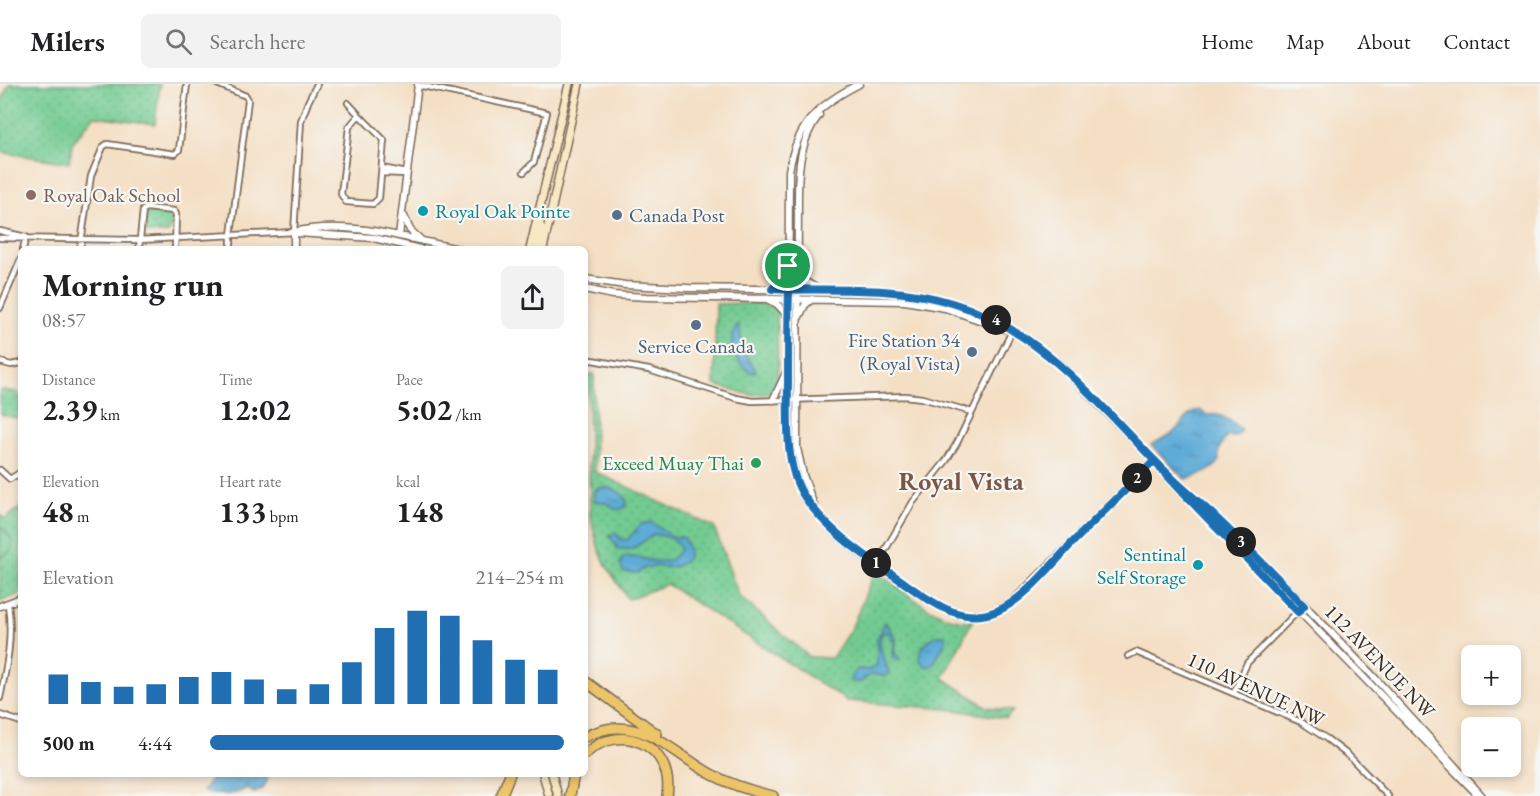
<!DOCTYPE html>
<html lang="en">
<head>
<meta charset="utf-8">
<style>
  :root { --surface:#fff; --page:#f2f2f2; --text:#202124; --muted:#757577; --line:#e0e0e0; --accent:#1f6fb2 }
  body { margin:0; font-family:"EB Garamond",serif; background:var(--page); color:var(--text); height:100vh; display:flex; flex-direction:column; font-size:22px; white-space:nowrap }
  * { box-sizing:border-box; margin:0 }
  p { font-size:20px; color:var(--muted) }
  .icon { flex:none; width:33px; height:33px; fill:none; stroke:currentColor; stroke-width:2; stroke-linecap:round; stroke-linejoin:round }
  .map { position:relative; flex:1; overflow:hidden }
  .sheet { position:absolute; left:18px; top:162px; width:570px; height:531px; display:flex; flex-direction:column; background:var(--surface); border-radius:9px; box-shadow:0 3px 9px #0003 }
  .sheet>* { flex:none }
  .fabs { position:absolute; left:1461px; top:561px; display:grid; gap:12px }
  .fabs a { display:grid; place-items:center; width:60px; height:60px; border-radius:9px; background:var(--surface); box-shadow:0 3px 9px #0003; font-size:30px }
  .pin { position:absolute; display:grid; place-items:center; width:51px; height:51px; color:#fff; margin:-26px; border:3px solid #fff; border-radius:50%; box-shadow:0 2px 6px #0007 }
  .km { position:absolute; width:30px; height:30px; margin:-15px; border-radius:50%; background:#222; color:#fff; font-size:16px; line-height:30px; text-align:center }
  .round { display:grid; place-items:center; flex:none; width:63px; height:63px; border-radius:9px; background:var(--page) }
  .summary { display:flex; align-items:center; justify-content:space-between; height:102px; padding:0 24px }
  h1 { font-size:33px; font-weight:700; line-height:45px }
  .figures { display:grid; grid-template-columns:repeat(3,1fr); gap:9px; height:102px; padding:6px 24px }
  .figures div { display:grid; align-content:center }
  .figures b { font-size:30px; font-weight:700 }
  .figures small { font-size:16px; font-weight:400 }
  .figures p { font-size:16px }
  .chart { height:168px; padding:12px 24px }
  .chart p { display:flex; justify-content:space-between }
  .chart svg { width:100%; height:108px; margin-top:6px; stroke:var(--accent); stroke-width:6 }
  ul { padding:0 24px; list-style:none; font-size:20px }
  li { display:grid; grid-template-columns:96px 72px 1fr; align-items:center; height:45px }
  li i { height:15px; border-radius:8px; background:var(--accent) }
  header { display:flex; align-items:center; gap:36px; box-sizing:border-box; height:84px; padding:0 30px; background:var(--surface); border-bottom:2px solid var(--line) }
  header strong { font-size:28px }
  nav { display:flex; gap:33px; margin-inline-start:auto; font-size:21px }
  .search { width:420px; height:54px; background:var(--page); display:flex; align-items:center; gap:15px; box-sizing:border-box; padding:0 21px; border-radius:9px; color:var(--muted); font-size:22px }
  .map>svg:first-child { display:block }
  .park { fill:url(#park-dots); stroke:#567a58; stroke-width:1.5 }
  .garden { fill:#72cb91; stroke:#567a58; stroke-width:1.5 }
  .water { fill:url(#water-ripples); stroke:#4c6a7a; stroke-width:1.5 }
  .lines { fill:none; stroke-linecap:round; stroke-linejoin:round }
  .minor-casing { stroke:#7c6958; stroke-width:8 }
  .tertiary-casing { stroke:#7c6958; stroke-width:9 }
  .secondary-casing { stroke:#7c6958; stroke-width:10 }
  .motorway-casing { stroke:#7c6958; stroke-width:12 }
  .minor { stroke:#fff; stroke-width:4.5 }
  .tertiary { stroke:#fff; stroke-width:6 }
  .secondary { stroke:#f8e8c3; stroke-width:7 }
  .motorway { stroke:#edc569; stroke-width:9 }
  .route-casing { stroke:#fff; stroke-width:12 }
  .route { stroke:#1f6fb2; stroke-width:8 }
  .education-dot { fill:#8d6e63; stroke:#f6f6f2; stroke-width:2 }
  .culture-dot { fill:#0f9aa8; stroke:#f6f6f2; stroke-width:2 }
  .service-dot { fill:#5c6f8a; stroke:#f6f6f2; stroke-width:2 }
  .leisure-dot { fill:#2e9e5b; stroke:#f6f6f2; stroke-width:2 }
  .labels { text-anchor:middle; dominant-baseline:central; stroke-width:4.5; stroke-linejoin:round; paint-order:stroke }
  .education-label { font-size:20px; fill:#785e54; stroke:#f6f6f2; text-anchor:start }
  .culture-label { font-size:20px; fill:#0d838f; stroke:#f6f6f2; text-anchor:start }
  .service-label { font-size:20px; fill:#4e5e75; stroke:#f6f6f2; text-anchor:start }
  .leisure-label { font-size:20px; fill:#27864d; stroke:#f6f6f2; text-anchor:end }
  .street-label { font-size:20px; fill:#3b2a1e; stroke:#f6f6f2 }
  .district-label { font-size:26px; font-weight:bold; fill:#7b5748; stroke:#f6f6f2 }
</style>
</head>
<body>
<header>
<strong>Milers</strong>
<div class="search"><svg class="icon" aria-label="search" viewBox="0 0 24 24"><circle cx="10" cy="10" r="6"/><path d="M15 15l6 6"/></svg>Search here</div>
<nav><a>Home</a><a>Map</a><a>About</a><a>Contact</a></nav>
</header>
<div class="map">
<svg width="1540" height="712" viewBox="0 0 1540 712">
  <defs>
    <pattern id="park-dots" width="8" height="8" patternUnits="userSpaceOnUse" patternTransform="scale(1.5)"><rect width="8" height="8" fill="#72cb91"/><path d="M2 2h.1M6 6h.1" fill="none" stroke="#64ae7d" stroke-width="1.8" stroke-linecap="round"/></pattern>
    <pattern id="water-ripples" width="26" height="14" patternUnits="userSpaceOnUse" patternTransform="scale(1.5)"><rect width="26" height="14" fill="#5dabd7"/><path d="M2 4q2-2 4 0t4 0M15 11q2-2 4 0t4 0" fill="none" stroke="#4e8bae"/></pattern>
  </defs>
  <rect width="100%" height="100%" fill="#f6f6f2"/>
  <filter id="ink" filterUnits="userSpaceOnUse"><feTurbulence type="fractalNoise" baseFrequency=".0167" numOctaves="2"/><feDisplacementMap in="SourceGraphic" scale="12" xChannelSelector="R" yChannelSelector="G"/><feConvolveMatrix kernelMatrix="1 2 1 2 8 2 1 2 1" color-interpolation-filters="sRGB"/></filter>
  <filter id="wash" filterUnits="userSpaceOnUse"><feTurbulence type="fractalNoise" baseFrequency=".008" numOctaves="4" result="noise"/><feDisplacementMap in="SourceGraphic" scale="24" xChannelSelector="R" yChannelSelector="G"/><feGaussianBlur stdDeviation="1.35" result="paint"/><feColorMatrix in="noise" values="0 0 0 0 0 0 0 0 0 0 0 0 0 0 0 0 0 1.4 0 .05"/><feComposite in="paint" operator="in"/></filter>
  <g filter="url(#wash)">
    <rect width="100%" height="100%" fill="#f4dfc4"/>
    <path class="park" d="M9 0H160L155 40 94 32 73 58 69 79 0 68V21Z
      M150 128 171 131 172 142 168 149H147L144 143 146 131Z
      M716 220C733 220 765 216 777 225L778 298 771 309 751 311 714 301Z
      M588 290H594L595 388 714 443 739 512 809 573 832 574 852 543 875 487C902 505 938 539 972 537L943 594 987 623 1013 627 1006 634 947 625 847 617 667 500 628 515 607 483 599 466 590 432Z
      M0 306 17 308 21 315V335L3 331 0 328Z
      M21 423V510L0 517V430L5 435Z"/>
    <path class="garden" d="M0 442C9 451 15 455 10 468L0 474Z"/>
    <path class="water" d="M739 240 742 264 754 284 756 287 753 289C736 283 723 254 739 240Z
      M1200 326 1207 331C1220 328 1230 337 1240 344V349L1235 353 1228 352C1221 359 1217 367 1219 377 1211 389 1198 391 1185 395L1151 361 1173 349 1190 330Z
      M604 403C614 405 626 409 627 420L624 424 616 426 607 419 595 417 594 408 596 405Z
      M651 438 671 452 684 454 689 467 687 475C668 493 655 473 638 489L624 488 620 480 623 474C642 468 669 490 680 465 677 453 666 453 655 450L632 465H618L610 452V450L615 449 621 455 627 456 641 440Z
      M886 539 896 554 895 570 900 574 899 577 893 574 894 558 888 548H885L881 551C878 566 885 575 889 588L885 592 871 590 861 598H851V592L858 585 869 586 877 581V554L882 546 883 540Z
      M943 551 946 553V556L934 579 929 583C909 578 924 552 943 551Z
      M215 690H268L269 691C266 701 264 705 254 709L247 704C236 712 216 712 203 707Z"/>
  </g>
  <g filter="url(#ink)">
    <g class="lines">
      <defs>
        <path id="minor" d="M217 0 246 12 248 16 231 151V165
          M418 3 423 2 547 29 534 78 524 88
          M348 19 359 31
          M359 31 384 56 379 114 373 120 346 118 341 110 349 43Z
          M382 84 407 89
          M382 89 406 90
          M0 147 26 153
          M0 154 139 156 294 148 301 37 308 18 317 0
          M23 165 26 153
          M80 165 91 92 103 63 107 60 175 70 179 66 187 0
          M139 165 143 126 147 124 174 127 176 130 175 165
          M0 224 21 175
          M592 276 649 286 736 314 752 317 905 312 922 314 972 328
          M0 278 11 281 21 279
          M0 386 10 395 21 388
          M877 480 913 418 946 377 957 359 1012 247
          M1128 572 1136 568 1301 638 1327 655 1349 672 1388 712
          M1234 609 1247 579 1304 521
          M0 614C7 581 13 553 8 520
          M0 631 21 638"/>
        <path id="tertiary" d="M859 0C818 21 797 40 789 87L788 352C790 371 793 392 802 410 808 421 820 433 828 442 848 463 937 527 963 531 981 534 1000 528 1014 516L1154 377
          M404 132 410 146 422 157
          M294 148C347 135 406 154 459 165
          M294 148V165
          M297 149 374 154 420 165
          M399 152 418 0
          M797 190 804 197 818 205
          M585 195 625 201 688 204 887 207 927 212 981 229 997 237 1031 259 1060 281 1171 394 1211 429 1286 502 1373 592 1482 712
          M585 205 613 211 647 213 905 217 945 224 1005 245
          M772 205 782 195 786 185
          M767 215 777 220 788 232
          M799 233 805 221 812 215
          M773 316 786 289
          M1184 409 1479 712
          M814 422 803 391 797 364 798 111C798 83 801 54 819 31
          M0 522 21 514"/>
        <path id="secondary" d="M530 165 569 0
          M537 165 541 144 539 136
          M543 165 579 0
          M543 690 549 712
          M552 690 558 712"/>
        <path id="motorway" d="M585 597 657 650
          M585 653C635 625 671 668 711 690 731 701 751 707 773 712
          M585 670C621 636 675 662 667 712
          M501 712 510 690
          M570 712 574 690"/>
      </defs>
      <use href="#minor" class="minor-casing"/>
      <use href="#tertiary" class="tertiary-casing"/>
      <use href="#secondary" class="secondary-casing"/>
      <use href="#motorway" class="motorway-casing"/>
      <use href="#minor" class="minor"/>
      <use href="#tertiary" class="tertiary"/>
      <use href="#secondary" class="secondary"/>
      <use href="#motorway" class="motorway"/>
    </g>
  </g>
  <g class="lines" filter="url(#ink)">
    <defs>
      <path id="route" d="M788 182 789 206C788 236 788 266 788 296 788 331 784 382 804 412 829 450 869 474 906 500 934 520 962 541 997 527 1023 517 1055 477 1074 457 1101 430 1128 404 1154 377L1188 414 1298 528 1304 522C1274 490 1243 459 1211 429 1197 416 1183 405 1170 392 1104 328 1045 246 952 219 894 201 832 207 772 205L782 195 788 182"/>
    </defs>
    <use href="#route" class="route-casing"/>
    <use href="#route" class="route"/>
  </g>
  <circle class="education-dot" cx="31" cy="111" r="6"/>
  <g class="culture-dot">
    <circle cx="423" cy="127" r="6"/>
    <circle cx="1198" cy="481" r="6"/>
  </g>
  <g class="service-dot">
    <circle cx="617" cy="131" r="6"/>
    <circle cx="696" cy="241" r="6"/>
    <circle cx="972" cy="268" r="6"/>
  </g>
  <circle class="leisure-dot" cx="756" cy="379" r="6"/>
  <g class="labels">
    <g class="education-label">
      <text x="43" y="111">Royal Oak School</text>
    </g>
    <g class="culture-label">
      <text x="435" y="127">Royal Oak Pointe</text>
      <text x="1186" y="470" text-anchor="end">Sentinal<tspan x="1186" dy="23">Self Storage</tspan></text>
    </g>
    <g class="service-label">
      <text x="629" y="131">Canada Post</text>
      <text x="960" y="256" text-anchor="end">Fire Station 34<tspan x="960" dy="23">(Royal Vista)</tspan></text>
      <text x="696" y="262" text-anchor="middle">Service Canada</text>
    </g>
    <g class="leisure-label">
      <text x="744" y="379">Exceed Muay Thai</text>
    </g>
    <g class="street-label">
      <text transform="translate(1380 577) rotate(46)">112 AVENUE NW</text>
      <text transform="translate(1256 605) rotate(25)">110 AVENUE NW</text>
    </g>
    <g class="district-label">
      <text x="961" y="397">Royal Vista</text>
    </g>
  </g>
</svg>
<div class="fabs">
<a>+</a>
<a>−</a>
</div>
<div class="pin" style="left:788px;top:182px;background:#1e9e55"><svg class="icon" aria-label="arrive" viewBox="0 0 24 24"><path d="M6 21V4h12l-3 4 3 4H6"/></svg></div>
<b class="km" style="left:876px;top:479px">1</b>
<b class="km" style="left:1137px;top:394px">2</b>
<b class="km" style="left:1241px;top:458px">3</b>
<b class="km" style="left:996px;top:236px">4</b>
<section class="sheet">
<div class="summary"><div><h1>Morning run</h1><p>08:57</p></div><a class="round"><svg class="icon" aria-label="share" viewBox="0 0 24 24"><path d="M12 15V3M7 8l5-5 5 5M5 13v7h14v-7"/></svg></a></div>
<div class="figures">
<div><p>Distance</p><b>2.39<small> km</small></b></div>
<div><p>Time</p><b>12:02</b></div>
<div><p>Pace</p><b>5:02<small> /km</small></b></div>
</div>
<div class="figures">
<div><p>Elevation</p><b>48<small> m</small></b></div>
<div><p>Heart rate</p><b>133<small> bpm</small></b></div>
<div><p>kcal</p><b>148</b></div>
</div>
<div class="chart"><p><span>Elevation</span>214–254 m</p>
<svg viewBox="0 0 160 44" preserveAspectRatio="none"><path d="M5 44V32M15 44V35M25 44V37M35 44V36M45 44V33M55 44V31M65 44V34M75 44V38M85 44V36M95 44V27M105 44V13M115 44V6M125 44V8M135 44V18M145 44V26M155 44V30"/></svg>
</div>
<ul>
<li><b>500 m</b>4:44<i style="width:100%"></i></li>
</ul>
</section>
</div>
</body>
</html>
